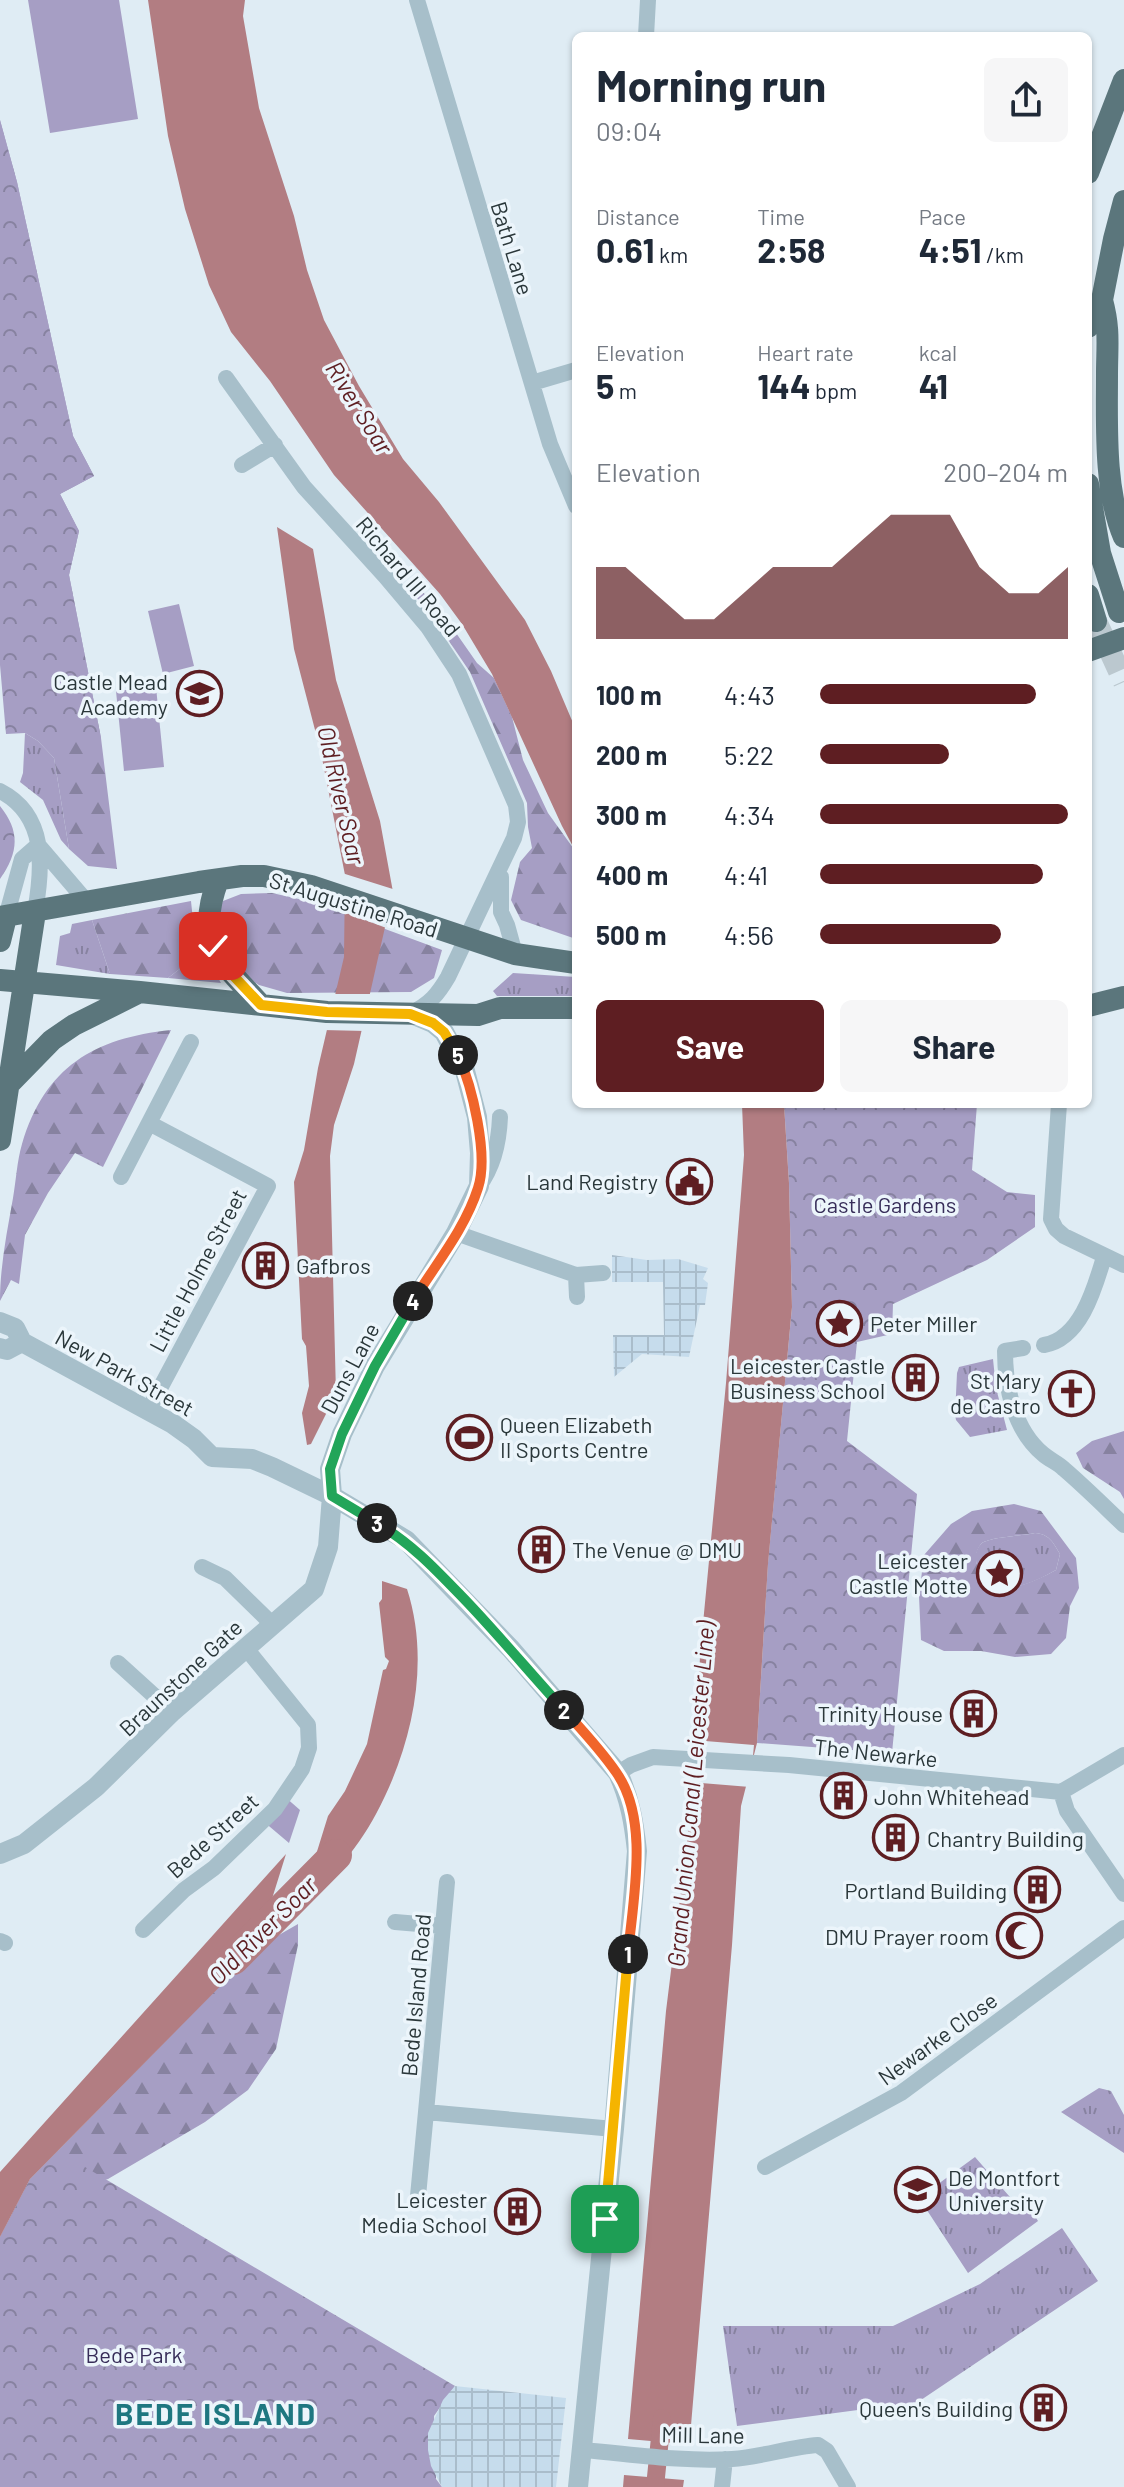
<!DOCTYPE html>
<html lang="en">
<head>
<meta charset="utf-8">
<style>
  :root { --surface:#fff; --page:#f6f6f7; --text:#1f2937; --muted:#747a83; --accent:#5e1e22 }
  body { margin:0; font-family:Barlow,sans-serif; background:var(--page); color:var(--text); height:100vh; display:flex; flex-direction:column; font-size:30px; white-space:nowrap }
  * { box-sizing:border-box; margin:0 }
  p { font-size:26px; color:var(--muted) }
  .icon { flex:none; width:44px; height:44px; fill:none; stroke:currentColor; stroke-width:2; stroke-linecap:round; stroke-linejoin:round }
  .map { position:relative; flex:1; overflow:hidden }
  .sheet { position:absolute; left:572px; top:32px; width:520px; height:1076px; display:flex; flex-direction:column; background:var(--surface); border-radius:12px; box-shadow:0 2px 6px #0004 }
  .sheet>* { flex:none }
  .pin { position:absolute; display:grid; place-items:center; width:68px; height:68px; color:#fff; margin:-34px; border-radius:16px; box-shadow:0 4px 12px #0006 }
  .km { position:absolute; width:40px; height:40px; margin:-20px; border-radius:50%; background:#222; color:#fff; font-size:22px; line-height:40px; text-align:center }
  .round { display:grid; place-items:center; flex:none; width:84px; height:84px; border-radius:12px; background:var(--page) }
  .summary { display:flex; align-items:center; justify-content:space-between; height:136px; padding:0 24px }
  h1 { font-size:44px; font-weight:700; line-height:60px }
  .figures { display:grid; grid-template-columns:repeat(3,1fr); gap:12px; height:136px; padding:8px 24px }
  .figures div { display:grid; align-content:center }
  .figures b { font-size:34px; font-weight:700 }
  .figures small { font-size:22px; font-weight:400 }
  .figures p { font-size:22px }
  .chart { height:224px; padding:16px 24px }
  .chart p { display:flex; justify-content:space-between }
  .chart svg { width:100%; height:144px; margin-top:8px; fill:var(--accent); opacity:.7 }
  .action { display:flex; gap:16px; margin-top:auto; padding:16px 24px }
  .action a { flex:1; height:92px; border-radius:12px; background:var(--accent); color:#fff; font-size:32px; font-weight:700; line-height:92px; text-align:center }
  .action a+a { background:var(--page); color:var(--text) }
  ul { padding:0 24px; list-style:none; font-size:26px }
  li { display:grid; grid-template-columns:128px 96px 1fr; align-items:center; height:60px }
  li i { height:20px; border-radius:10px; background:var(--accent) }
  .map>svg:first-child { display:block }
  .grass { fill:url(#grass-tufts) }
  .forest { fill:url(#forest-firs); fill-rule:evenodd }
  .park { fill:url(#park-crowns) }
  .garden { fill:#a69ec4 }
  .plaza { fill:url(#plaza-grid) }
  .water { fill:#b27d82 }
  .pier { fill:#dfecf4 }
  .lines { fill:none; stroke-linecap:round; stroke-linejoin:round }
  .canal { stroke:#b27d82; stroke-width:18 }
  .river { stroke:#b27d82; stroke-width:32 }
  .primary-tunnel { stroke:#bbc8cf; stroke-width:22; stroke-dasharray:22 11; stroke-linecap:butt }
  .minor { stroke:#a7bfca; stroke-width:16 }
  .tertiary { stroke:#a7bfca; stroke-width:20 }
  .primary { stroke:#5b767c; stroke-width:22 }
  .split-1-casing { stroke:#fff; stroke-width:16 }
  .split-2-casing { stroke:#fff; stroke-width:16 }
  .split-3-casing { stroke:#fff; stroke-width:16 }
  .split-4-casing { stroke:#fff; stroke-width:16 }
  .split-5-casing { stroke:#fff; stroke-width:16 }
  .split-6-casing { stroke:#fff; stroke-width:16 }
  .split-1 { stroke:#f5b400; stroke-width:10 }
  .split-2 { stroke:#f0652b; stroke-width:10 }
  .split-3 { stroke:#22a559; stroke-width:10 }
  .split-4 { stroke:#22a559; stroke-width:10 }
  .split-5 { stroke:#f0652b; stroke-width:10 }
  .split-6 { stroke:#f5b400; stroke-width:10 }
  .labels { text-anchor:middle; dominant-baseline:central; stroke-width:7; stroke-linejoin:round; paint-order:stroke }
  .street-label { font-size:22px; fill:#2a373a; stroke:#ecf5fb }
  .poi-label { font-size:22px; fill:#2a373a; stroke:#ecf5fb; text-anchor:end }
  .park-label { font-size:22px; fill:#372d59; stroke:#ecf5fb }
  .water-label { font-size:24px; font-style:italic; fill:#5e1e22; stroke:#ecf5fb }
  .district-label { font-size:30px; font-weight:bold; letter-spacing:2px; fill:#1e7780; stroke:#ecf5fb }
</style>
</head>
<body>
<div class="map">
<svg width="1124" height="2487" viewBox="0 0 1124 2487">
  <defs>
    <pattern id="grass-tufts" width="24" height="20" patternUnits="userSpaceOnUse" patternTransform="scale(2)"><rect width="24" height="20" fill="#a69ec4"/><path d="M3 7l-1-3M5 7V3M7 7l1-3M15 17l-1-3M17 17v-4M19 17l1-3" fill="none" stroke="#8782a0"/></pattern>
    <pattern id="forest-firs" width="22" height="20" patternUnits="userSpaceOnUse" patternTransform="scale(2)"><rect width="22" height="20" fill="#a69ec4"/><path d="M5 1l3.5 6h-7zM16 11l3.5 6h-7z" fill="#8782a0"/></pattern>
    <pattern id="park-crowns" width="20" height="18" patternUnits="userSpaceOnUse" patternTransform="scale(2)"><rect width="20" height="18" fill="#a69ec4"/><path d="M2 6a3 3 0 1 1 6 0M12 15a3 3 0 1 1 6 0" fill="none" stroke="#8782a0"/></pattern>
    <pattern id="plaza-grid" width="8" height="8" patternUnits="userSpaceOnUse" patternTransform="scale(2)"><rect width="8" height="8" fill="#c6dcec"/><path d="M0 4h8M4 0v8" fill="none" stroke="#aabdcb"/></pattern>
  </defs>
  <rect width="100%" height="100%" fill="#dfecf4"/>
  <path class="grass" d="M25 733 38 741 54 758 69 849 61 840 43 800 20 782 23 773Z
    M92 920 110 974 56 965 60 936 70 933 72 924Z
    M206 957 221 983 168 978 190 961Z
    M513 973 576 977V996H497L493 991Z
    M993 1359 996 1388 1007 1430 970 1437 956 1420 955 1415 957 1373 959 1367Z
    M1035 1533C1049 1534 1053 1542 1060 1554L1056 1570C1033 1583 989 1604 978 1568 975 1560 974 1551 981 1544 988 1537 1023 1536 1035 1533Z
    M1099 2088 1111 2091 1124 2115V2153L1061 2112Z
    M975 2157 1023 2212 1032 2211 1038 2221 968 2273 919 2198Z
    M1062 2228 1098 2281 918 2402 737 2426 723 2326H893L980 2284Z"/>
  <path class="forest" d="M0 120 17 182 73 436 94 476 60 494 79 531 69 575 101 738 117 869 88 866 69 849 54 758 38 741 25 733Z
    M414 583 440 610 477 663 494 678 512 717 523 760 548 813 576 852V939L521 920 511 900 520 862 532 848 528 827 527 803 470 672 432 616 412 592Z
    M272 893 312 902 442 950 434 978 411 992 287 993 259 985 235 969 214 919 223 901 241 894Z
    M191 901 194 930 206 957 190 961 168 978 110 974 92 920Z
    M171 1030 103 1167 75 1153 48 1193 25 1235 19 1284 11 1280 0 1301C0 1266 7 1232 13 1198 16 1181 17 1161 22 1144 45 1067 94 1038 171 1030Z
    M1124 1431V1499L1120 1492 1083 1468 1076 1453 1092 1441Z
    M1014 1504 1041 1511 1076 1558 1079 1588 1070 1606 1066 1638 1051 1654 1015 1657 981 1651H944L921 1640 919 1596 924 1555 951 1524 972 1511ZM1035 1533C1049 1534 1053 1542 1060 1554L1056 1570C1032 1583 988 1604 978 1568 975 1560 975 1551 981 1544 988 1537 1023 1536 1035 1533Z
    M298 1924V1945L276 2049 248 2090 205 2122 108 2179 89 2185 0 2237 30 2179 258 1947Z"/>
  <path class="park" d="M0 120 17 182 73 436 94 476 60 494 79 531 69 575 101 738 25 733 6 734 0 665Z
    M0 806C21 832 18 853 0 879Z
    M784 1104H977L972 1170 1007 1192 1035 1195V1227L987 1260 893 1304 892 1334 857 1342 847 1441 917 1494 892 1753 757 1743 768 1563 792 1307 789 1183Z
    M58 2151 455 2386 434 2416 436 2479 442 2487H0V2237L30 2179Z"/>
  <path class="garden" d="M28 0H119L138 119 50 133Z
    M179 604 194 666 163 674 148 611Z
    M156 687 164 767 124 771 116 691Z
    M284 1796 300 1810 289 1843 263 1821Z"/>
  <path class="plaza" d="M612 1255 647 1260 678 1259 708 1268 703 1279 708 1283 705 1305H700L689 1357 642 1354 614 1377 613 1335H664L663 1282H612Z
    M455 2386 566 2398 556 2487H442L431 2466 428 2450V2433L443 2400Z"/>
  <path class="water" d="M148 0H245L243 16 259 108 294 216 307 270 324 320 359 386 403 459 439 502 525 620 551 671 576 730V852L562 826 492 674 462 624 440 594 334 475 270 381 231 332 209 285 185 209 168 136Z
    M277 527 313 549 336 680 380 821 393 892 354 1064 334 1125 330 1156 336 1394 311 1444 307 1445 302 1413 309 1386 306 1346 302 1339 294 1182 304 1150 318 1068 344 957 345 875 321 753 294 649Z
    M742 1104H784L789 1183 792 1307 768 1564 757 1743 741 1806 732 1945 690 2437 685 2444 628 2439 666 2011 689 1826 697 1739 700 1655 726 1383 741 1194 744 1155Z
    M382 1581 407 1589C431 1663 412 1747 376 1814 356 1852 325 1884 297 1916L328 1816 345 1791 367 1744 383 1670 386 1669 389 1661 385 1657 379 1603 382 1599Z
    M286 1854 256 1950 30 2179 0 2237V2172Z
    M624 2475 684 2480 683 2487H623Z"/>
  <path class="pier" d="M342 873 396 890 389 929 341 911Z
    M332 994H375L365 1031 323 1030Z
    M693 1740 754 1745 750 1787 689 1782Z"/>
  <g class="lines">
    <path class="canal" d="M655 2487 662 2418"/>
    <path class="river" d="M233 1959 336 1855"/>
    <path class="primary-tunnel" d="M1096 621 1124 682"/>
    <path class="minor" d="M417 0 550 444 576 506
      M646 36 648 0
      M226 378 304 487 385 576 428 627 459 674 516 805 518 822 514 838 448 977C438 994 430 1004 411 1013
      M532 383 576 370
      M242 465 275 445
      M0 791C47 815 43 867 35 912
      M39 846 87 902
      M501 877V912L507 925 515 954
      M6 917 22 859 38 845
      M1059 1104 1051 1219 1056 1229 1064 1236 1124 1265
      M121 1177 191 1042
      M479 1186C494 1166 499 1142 500 1117
      M456 1233 576 1275 603 1273
      M576 1275 577 1297
      M1044 1345C1081 1339 1095 1287 1104 1257
      M1023 1348 1005 1351C1005 1387 1014 1430 1043 1454 1050 1460 1058 1463 1064 1469 1085 1487 1104 1506 1124 1525
      M149 1409 268 1186 149 1123
      M202 1567 225 1578 273 1625
      M118 1663 172 1712
      M618 1773 631 1765 653 1757 789 1765 1061 1792 1124 1755
      M1061 1792 1067 1811 1124 1894
      M395 1922 443 1926
      M143 1930 184 1890 214 1868 275 1809 302 1769 309 1748 308 1725 245 1647
      M0 1941 5 1943
      M426 2112 447 1882
      M765 2167 901 2093 1124 1928
      M418 2196 426 2112 614 2129
      M583 2450C632 2454 682 2462 732 2459 762 2457 790 2447 818 2445L827 2451 848 2487
      M722 2487 725 2459"/>
    <path class="tertiary" d="M0 1322 15 1328 22 1342 173 1424 194 1439 212 1457 252 1459 272 1467 332 1496 406 1540 511 1649 618 1773C630 1799 634 1823 637 1851L614 2129 578 2487
      M0 1348 7 1350 22 1342
      M0 1854 24 1844 96 1787 172 1712 314 1589 328 1547 332 1496 330 1469 342 1434 375 1366 456 1233 479 1186 480 1153 477 1117 465 1071 444 1032 433 1023 414 1015"/>
    <path class="primary" d="M1088 173 1124 80
      M1102 300C1110 330 1107 345 1107 375 1107 425 1104 491 1124 537
      M1088 327 1102 300 1114 239 1124 201
      M1088 484 1100 553 1119 612
      M1088 595 1096 621
      M1088 651 1124 638
      M218 880C194 943 221 961 261 1005
      M0 917 199 882 242 876H264L311 886 515 954 576 963
      M0 941 6 917
      M0 980 140 992 327 1012 478 1015 500 1008H576
      M1088 1006 1124 997
      M10 1083 52 1040 74 1025 140 992
      M0 1140 35 912"/>
  </g>
  <g class="lines">
    <defs>
      <path id="split-1" d="M605 2219 628 1954"/>
      <path id="split-2" d="M564 1710C582 1730 601 1750 616 1772 650 1820 633 1898 628 1954"/>
      <path id="split-3" d="M377 1523C415 1546 438 1572 469 1604 502 1639 532 1675 564 1710"/>
      <path id="split-4" d="M377 1523 332 1496 330 1469 342 1434 375 1366 413 1301"/>
      <path id="split-5" d="M413 1301C435 1265 465 1229 478 1188 489 1155 472 1086 458 1055"/>
      <path id="split-6" d="M213 946 228 970 261 1005 327 1012 410 1014 433 1023 444 1032 458 1055"/>
    </defs>
    <use href="#split-1" class="split-1-casing"/>
    <use href="#split-2" class="split-2-casing"/>
    <use href="#split-3" class="split-3-casing"/>
    <use href="#split-4" class="split-4-casing"/>
    <use href="#split-5" class="split-5-casing"/>
    <use href="#split-6" class="split-6-casing"/>
    <use href="#split-1" class="split-1"/>
    <use href="#split-2" class="split-2"/>
    <use href="#split-3" class="split-3"/>
    <use href="#split-4" class="split-4"/>
    <use href="#split-5" class="split-5"/>
    <use href="#split-6" class="split-6"/>
  </g>
  <defs>
    <symbol id="school-ring" viewBox="-11 -11 22 22"><circle r="9.5" fill="#ecf5fb" stroke="#5e1e22" stroke-width="1.5"/><path d="M0-5L7-2L0 1L-7-2ZM-4 1L0 2.5L4 1V4Q0 6-4 4Z" fill="#5e1e22"/></symbol>
    <symbol id="civic-ring" viewBox="-11 -11 22 22"><circle r="9.5" fill="#ecf5fb" stroke="#5e1e22" stroke-width="1.5"/><path d="M-.6-6.5H3V-4.5H.6V-3L4-1V1h2V6H-6V1h2V-1L-.6-3ZM-1.2 2.5V6h2.4V2.5Z" fill="#5e1e22"/></symbol>
    <symbol id="building-ring" viewBox="-11 -11 22 22"><circle r="9.5" fill="#ecf5fb" stroke="#5e1e22" stroke-width="1.5"/><path d="M-4-6H4V6H1V3H-1V6H-4ZM-2.5-4.3h1.7v1.8h-1.7ZM.8-4.3h1.7v1.8H.8ZM-2.5-1h1.7V.8h-1.7ZM.8-1h1.7V.8H.8Z" fill="#5e1e22"/></symbol>
    <symbol id="sight-ring" viewBox="-11 -11 22 22"><circle r="9.5" fill="#ecf5fb" stroke="#5e1e22" stroke-width="1.5"/><path d="M0-6L1.8-2.2L6-1.7L2.9 1.2L3.7 5.4L0 3.3L-3.7 5.4L-2.9 1.2L-6-1.7L-1.8-2.2Z" fill="#5e1e22"/></symbol>
    <symbol id="church-ring" viewBox="-11 -11 22 22"><circle r="9.5" fill="#ecf5fb" stroke="#5e1e22" stroke-width="1.5"/><path d="M-1.2-6h2.4v3.5h3.3v2.4h-3.3V6h-2.4V-.1h-3.3v-2.4h3.3Z" fill="#5e1e22"/></symbol>
    <symbol id="stadium-ring" viewBox="-11 -11 22 22"><circle r="9.5" fill="#ecf5fb" stroke="#5e1e22" stroke-width="1.5"/><path d="M0-5a6.5 5 0 1 0 0 10a6.5 5 0 1 0 0-10ZM-3.5-1.8h7v3.6h-7Z" fill="#5e1e22"/></symbol>
    <symbol id="mosque-ring" viewBox="-11 -11 22 22"><circle r="9.5" fill="#ecf5fb" stroke="#5e1e22" stroke-width="1.5"/><path d="M3.5-4.9A6 6 0 1 0 3.5 4.9A5 5 0 1 1 3.5-4.9Z" fill="#5e1e22"/></symbol>
    <symbol id="university-ring" viewBox="-11 -11 22 22"><circle r="9.5" fill="#ecf5fb" stroke="#5e1e22" stroke-width="1.5"/><path d="M0-5L7-2L0 1L-7-2ZM-4 1L0 2.5L4 1V4Q0 6-4 4Z" fill="#5e1e22"/></symbol>
  </defs>
  <g fill-rule="evenodd">
    <use href="#school-ring" x="174" y="668" width="51" height="51"/>
    <use href="#civic-ring" x="664" y="1156" width="51" height="51"/>
    <use href="#building-ring" x="240" y="1240" width="51" height="51"/>
    <use href="#sight-ring" x="814" y="1298" width="51" height="51"/>
    <use href="#building-ring" x="890" y="1352" width="51" height="51"/>
    <use href="#church-ring" x="1046" y="1368" width="51" height="51"/>
    <use href="#stadium-ring" x="444" y="1412" width="51" height="51"/>
    <use href="#building-ring" x="516" y="1524" width="51" height="51"/>
    <use href="#sight-ring" x="974" y="1548" width="51" height="51"/>
    <use href="#building-ring" x="948" y="1688" width="51" height="51"/>
    <use href="#building-ring" x="818" y="1770" width="51" height="51"/>
    <use href="#building-ring" x="870" y="1812" width="51" height="51"/>
    <use href="#building-ring" x="1012" y="1864" width="51" height="51"/>
    <use href="#mosque-ring" x="994" y="1910" width="51" height="51"/>
    <use href="#university-ring" x="892" y="2164" width="51" height="51"/>
    <use href="#building-ring" x="492" y="2186" width="51" height="51"/>
    <use href="#building-ring" x="1018" y="2382" width="51" height="51"/>
  </g>
  <g class="labels">
    <g class="street-label">
      <text transform="translate(513 248) rotate(73)">Bath Lane</text>
      <text transform="translate(409 576) rotate(50)">Richard III Road</text>
      <text transform="translate(354 904) rotate(17)">St Augustine Road</text>
      <text transform="translate(197 1270) rotate(-62)">Little Holme Street</text>
      <text transform="translate(349 1368) rotate(-62)">Duns Lane</text>
      <text transform="translate(125 1372) rotate(29)">New Park Street</text>
      <text transform="translate(180 1677) rotate(-43)">Braunstone Gate</text>
      <text transform="translate(876 1752) rotate(6)">The Newarke</text>
      <text transform="translate(212 1835) rotate(-42)">Bede Street</text>
      <text transform="translate(415 1995) rotate(-85)">Bede Island Road</text>
      <text transform="translate(937 2038) rotate(-36)">Newarke Close</text>
      <text transform="translate(703 2434) rotate(1)">Mill Lane</text>
    </g>
    <g class="poi-label">
      <text x="168" y="681">Castle Mead<tspan x="168" dy="25">Academy</tspan></text>
      <text x="658" y="1181">Land Registry</text>
      <text x="296" y="1265" text-anchor="start">Gafbros</text>
      <text x="870" y="1323" text-anchor="start">Peter Miller</text>
      <text x="885" y="1365">Leicester Castle<tspan x="885" dy="25">Business School</tspan></text>
      <text x="1041" y="1380">St Mary<tspan x="1041" dy="25">de Castro</tspan></text>
      <text x="500" y="1424" text-anchor="start">Queen Elizabeth<tspan x="500" dy="25">II Sports Centre</tspan></text>
      <text x="572" y="1549" text-anchor="start">The Venue @ DMU</text>
      <text x="968" y="1560">Leicester<tspan x="968" dy="25">Castle Motte</tspan></text>
      <text x="943" y="1713">Trinity House</text>
      <text x="874" y="1796" text-anchor="start">John Whitehead</text>
      <text x="927" y="1838" text-anchor="start">Chantry Building</text>
      <text x="1007" y="1890">Portland Building</text>
      <text x="989" y="1936">DMU Prayer room</text>
      <text x="948" y="2177" text-anchor="start">De Montfort<tspan x="948" dy="25">University</tspan></text>
      <text x="487" y="2199">Leicester<tspan x="487" dy="25">Media School</tspan></text>
      <text x="1013" y="2408">Queen's Building</text>
    </g>
    <g class="park-label">
      <text x="885" y="1204">Castle Gardens</text>
      <text x="134" y="2354">Bede Park</text>
    </g>
    <g class="water-label">
      <text transform="translate(360 407) rotate(58)">River Soar</text>
      <text transform="translate(342 795) rotate(77)">Old River Soar</text>
      <text transform="translate(690 1794) rotate(-85)">Grand Union Canal (Leicester Line)</text>
      <text transform="translate(262 1930) rotate(-45)">Old River Soar</text>
    </g>
    <g class="district-label">
      <text x="216" y="2413">BEDE ISLAND</text>
    </g>
  </g>
</svg>
<div class="pin" style="left:605px;top:2219px;background:#1e9e55"><svg class="icon" aria-label="arrive" viewBox="0 0 24 24"><path d="M6 21V4h12l-3 4 3 4H6"/></svg></div>
<div class="pin" style="left:213px;top:946px;background:#d93025"><svg class="icon" aria-label="check" viewBox="0 0 24 24"><path d="M5 12l5 5 9-10"/></svg></div>
<b class="km" style="left:628px;top:1954px">1</b>
<b class="km" style="left:564px;top:1710px">2</b>
<b class="km" style="left:377px;top:1523px">3</b>
<b class="km" style="left:413px;top:1301px">4</b>
<b class="km" style="left:458px;top:1055px">5</b>
<section class="sheet">
<div class="summary"><div><h1>Morning run</h1><p>09:04</p></div><a class="round"><svg class="icon" aria-label="share" viewBox="0 0 24 24"><path d="M12 15V3M7 8l5-5 5 5M5 13v7h14v-7"/></svg></a></div>
<div class="figures">
<div><p>Distance</p><b>0.61<small> km</small></b></div>
<div><p>Time</p><b>2:58</b></div>
<div><p>Pace</p><b>4:51<small> /km</small></b></div>
</div>
<div class="figures">
<div><p>Elevation</p><b>5<small> m</small></b></div>
<div><p>Heart rate</p><b>144<small> bpm</small></b></div>
<div><p>kcal</p><b>41</b></div>
</div>
<div class="chart"><p><span>Elevation</span>200–204 m</p>
<svg viewBox="0 0 160 44" preserveAspectRatio="none"><path d="M0 44V22L10 22L20 30L30 38L40 38L50 30L60 22L70 22L80 22L90 14L100 6L110 6L120 6L130 22L140 30L150 30L160 22V44z"/></svg>
</div>
<ul>
<li><b>100 m</b>4:43<i style="width:87%"></i></li>
<li><b>200 m</b>5:22<i style="width:52%"></i></li>
<li><b>300 m</b>4:34<i style="width:100%"></i></li>
<li><b>400 m</b>4:41<i style="width:90%"></i></li>
<li><b>500 m</b>4:56<i style="width:73%"></i></li>
</ul>
<div class="action"><a>Save</a><a>Share</a></div>
</section>
</div>
</body>
</html>
